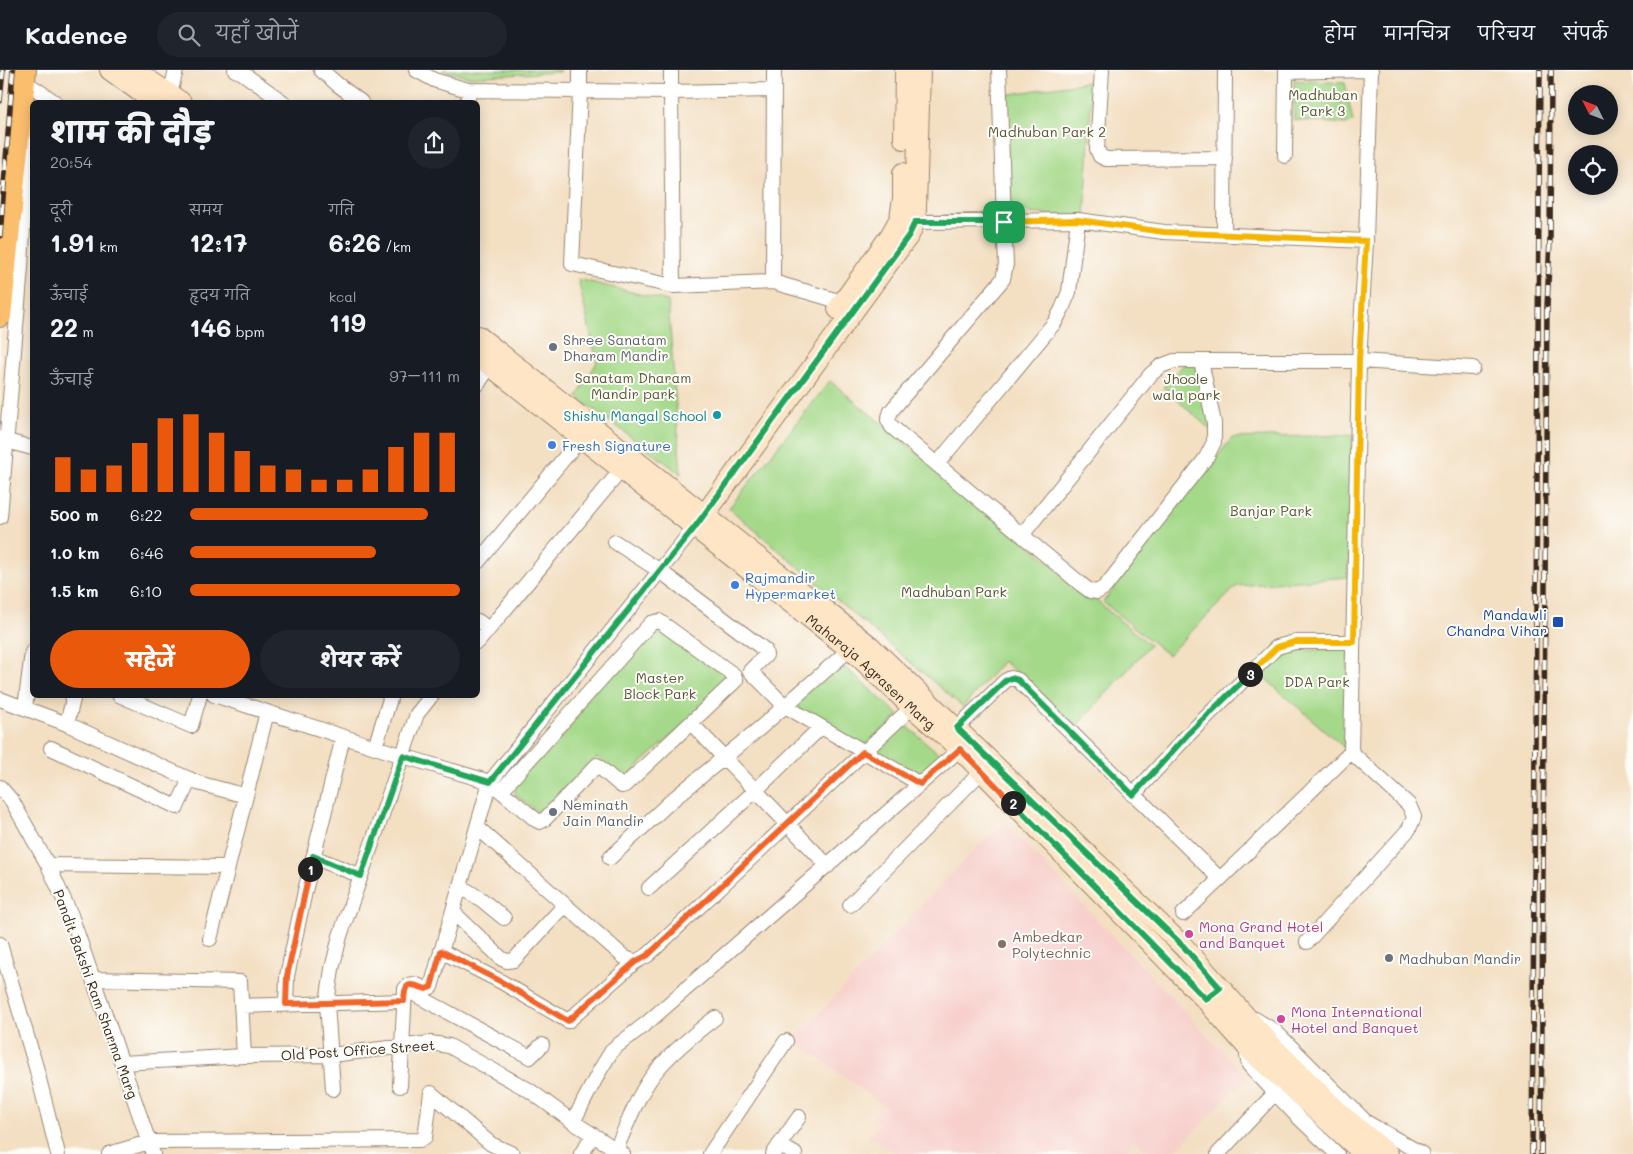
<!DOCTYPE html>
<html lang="hi">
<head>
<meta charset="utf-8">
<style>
  :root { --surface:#171b24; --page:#20242c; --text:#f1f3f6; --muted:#9ea1a6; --line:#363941; --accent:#ea580c }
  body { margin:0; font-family:Mali,"Playpen Sans Deva",sans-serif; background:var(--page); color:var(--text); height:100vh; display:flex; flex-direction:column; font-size:19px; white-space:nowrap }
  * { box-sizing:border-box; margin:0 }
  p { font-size:16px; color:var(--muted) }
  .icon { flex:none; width:28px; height:28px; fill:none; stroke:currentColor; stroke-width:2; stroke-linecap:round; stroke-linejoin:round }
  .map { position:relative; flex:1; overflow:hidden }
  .panel { position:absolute; left:30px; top:30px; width:450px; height:598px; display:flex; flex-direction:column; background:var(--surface); border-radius:8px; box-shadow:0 2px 12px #0003 }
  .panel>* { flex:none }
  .needle { width:32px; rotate:312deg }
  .controls { position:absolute; left:1568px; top:15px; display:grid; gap:10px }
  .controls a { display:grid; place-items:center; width:50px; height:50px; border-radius:50%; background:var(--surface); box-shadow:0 2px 12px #0003; font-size:25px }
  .pin { position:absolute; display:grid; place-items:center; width:42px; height:42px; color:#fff; margin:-21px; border-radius:10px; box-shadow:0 2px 8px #0006 }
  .km { position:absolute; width:25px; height:25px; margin:-12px; border-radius:50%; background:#222; color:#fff; font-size:14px; line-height:25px; text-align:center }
  .round { display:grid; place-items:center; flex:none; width:52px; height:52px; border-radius:26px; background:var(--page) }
  .overview { display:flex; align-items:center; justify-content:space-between; height:85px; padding:0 20px }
  h1 { font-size:28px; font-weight:800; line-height:38px }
  .stats { display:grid; grid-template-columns:repeat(3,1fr); gap:8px; height:85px; padding:5px 20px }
  .stats div { display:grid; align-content:center }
  .stats b { font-size:25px; font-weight:800 }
  .stats small { font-size:14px; font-weight:400 }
  .stats p { font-size:14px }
  .chart { height:140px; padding:10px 20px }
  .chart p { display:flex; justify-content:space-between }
  .chart svg { width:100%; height:90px; margin-top:5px; stroke:var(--accent); stroke-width:6 }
  .primary-button { display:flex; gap:10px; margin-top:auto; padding:10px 20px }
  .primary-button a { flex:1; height:58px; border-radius:30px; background:var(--accent); color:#fff; font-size:20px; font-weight:800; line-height:58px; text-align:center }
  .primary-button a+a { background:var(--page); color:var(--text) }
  ul { padding:0 20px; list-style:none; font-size:16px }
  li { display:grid; grid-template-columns:80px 60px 1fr; align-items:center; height:38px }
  li i { height:12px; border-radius:6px; background:var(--accent) }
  header { display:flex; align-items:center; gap:30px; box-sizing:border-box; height:70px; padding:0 25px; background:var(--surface); border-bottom:1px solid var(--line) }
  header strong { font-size:24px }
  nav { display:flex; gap:28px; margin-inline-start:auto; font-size:18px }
  .search { width:350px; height:45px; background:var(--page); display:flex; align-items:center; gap:12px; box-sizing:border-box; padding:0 18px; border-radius:28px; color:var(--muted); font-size:19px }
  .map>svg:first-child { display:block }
  .built { fill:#f7d0cc }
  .park { fill:#a5d98a; stroke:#708254 }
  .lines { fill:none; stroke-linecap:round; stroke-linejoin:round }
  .street-casing { stroke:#978470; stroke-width:16 }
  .secondary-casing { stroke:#978470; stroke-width:22 }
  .primary-casing { stroke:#978470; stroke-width:24 }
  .street { stroke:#fff; stroke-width:14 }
  .secondary { stroke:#fde5c5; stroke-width:20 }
  .primary { stroke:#fabe6d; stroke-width:22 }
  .rail-casing { stroke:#3b2a1e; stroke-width:5.5 }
  .rail { stroke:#fdfcf7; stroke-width:4; stroke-dasharray:11; stroke-linecap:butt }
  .split-1-casing { stroke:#fff; stroke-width:10 }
  .split-2-casing { stroke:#fff; stroke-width:10 }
  .split-3-casing { stroke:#fff; stroke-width:10 }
  .split-4-casing { stroke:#fff; stroke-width:10 }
  .split-1 { stroke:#22a559; stroke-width:6 }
  .split-2 { stroke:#f0652b; stroke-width:6 }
  .split-3 { stroke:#22a559; stroke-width:6 }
  .split-4 { stroke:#f5b400; stroke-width:6 }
  .worship-dot { fill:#6b7280; stroke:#fdfcf7; stroke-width:2 }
  .culture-dot { fill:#0f9aa8; stroke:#fdfcf7; stroke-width:2 }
  .shop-dot { fill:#3f7fe0; stroke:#fdfcf7; stroke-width:2 }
  .transit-dot { fill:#1a4fb4; stroke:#fdfcf7; stroke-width:2 }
  .hotel-dot { fill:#d1479c; stroke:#fdfcf7; stroke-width:2 }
  .education-dot { fill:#8d6e63; stroke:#fdfcf7; stroke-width:2 }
  .labels { text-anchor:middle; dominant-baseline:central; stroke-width:4; stroke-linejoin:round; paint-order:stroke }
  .park-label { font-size:14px; fill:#565639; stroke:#fdfcf7 }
  .worship-label { font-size:14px; fill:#5b616d; stroke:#fdfcf7; text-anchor:start }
  .culture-label { font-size:14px; fill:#0d838f; stroke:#fdfcf7; text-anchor:end }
  .shop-label { font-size:14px; fill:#366cbe; stroke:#fdfcf7; text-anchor:start }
  .transit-label { font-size:14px; fill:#164399; stroke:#fdfcf7; text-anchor:end }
  .street-label { font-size:14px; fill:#3b2a1e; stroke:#fdfcf7 }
  .hotel-label { font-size:14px; fill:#b23c85; stroke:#fdfcf7; text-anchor:start }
  .education-label { font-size:14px; fill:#785e54; stroke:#fdfcf7; text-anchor:start }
</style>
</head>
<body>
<header>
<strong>Kadence</strong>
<div class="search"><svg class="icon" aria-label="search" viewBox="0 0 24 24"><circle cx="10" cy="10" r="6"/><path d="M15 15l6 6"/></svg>यहाँ खोजें</div>
<nav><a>होम</a><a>मानचित्र</a><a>परिचय</a><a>संपर्क</a></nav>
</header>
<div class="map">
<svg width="1633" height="1084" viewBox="0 0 1633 1084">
  <rect width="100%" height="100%" fill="#fdfcf7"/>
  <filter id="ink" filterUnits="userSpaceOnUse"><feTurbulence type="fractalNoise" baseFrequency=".02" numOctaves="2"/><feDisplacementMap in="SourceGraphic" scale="10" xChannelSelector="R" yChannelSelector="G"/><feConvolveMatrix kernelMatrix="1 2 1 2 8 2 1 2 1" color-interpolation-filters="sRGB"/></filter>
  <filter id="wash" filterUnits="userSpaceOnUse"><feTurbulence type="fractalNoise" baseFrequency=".0096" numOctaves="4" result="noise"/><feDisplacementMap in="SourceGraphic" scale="20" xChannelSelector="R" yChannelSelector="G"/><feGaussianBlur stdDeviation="1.12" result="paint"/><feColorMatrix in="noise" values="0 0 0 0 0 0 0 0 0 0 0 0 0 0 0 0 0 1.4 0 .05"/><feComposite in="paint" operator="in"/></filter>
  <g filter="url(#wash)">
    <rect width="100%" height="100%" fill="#f3dfc2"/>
    <path class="built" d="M1005 753 1247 1007 1172 1084H1150L1134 1070 1123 1084H897L868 1066 879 1056 873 1045 886 1037 794 970 976 778Z"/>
    <path class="park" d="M443 0H560V2L469 7Z
      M1294 10 1345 13 1353 52 1346 54 1294 50Z
      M1092 11 1085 148 1007 141 1005 25Z
      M578 209 668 231 681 404 577 327 597 292Z
      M1189 289 1197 298 1214 363 1163 317Z
      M830 311 1150 575 1077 656 1003 591 963 637 729 438Z
      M1352 365 1348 507 1237 516 1168 585 1103 532 1232 368Z
      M654 555 733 610 622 711 597 687 542 745 515 725 516 709Z
      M1348 578 1347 680 1259 603 1279 582Z
      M840 593 899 645 863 678 790 634Z
      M901 651 944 688 919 710 872 680Z"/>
  </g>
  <g filter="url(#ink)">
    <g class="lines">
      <defs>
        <path id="street" d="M235 0 241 2 283 32
          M321 0 337 14 361 32
          M416 0 434 10 468 20V32
          M580 0V21L671 22V0
          M774 0 773 212 842 232
          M999 0 1004 152 1006 194 1003 209 891 341 888 350 892 357 1082 515 1090 521 1097 522 1105 517 1206 388 1214 372V353L1201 291
          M1102 0 1097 79 1100 86 1106 89 1225 88
          M1286 0V2L1365 0
          M24 11 55 32
          M468 20 580 21 572 194 673 216 671 22 774 20
          M170 24 176 0
          M1285 86 1286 2
          M907 150 915 152 1078 150 1164 162 1366 171 1371 0
          M1224 164 1225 0
          M673 216 773 212
          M478 314 487 300
          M0 369 32 378
          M937 394 1055 252 1062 239 1069 222 1078 150
          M0 447 21 198 26 102 32 46
          M1022 465 1151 304 1161 296 1174 291H1359L1473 298
          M615 472 660 501 765 580 766 585 750 601 785 636 920 714
          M478 492 581 368
          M478 551 488 559
          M478 572 622 399
          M119 625 191 656 200 625
          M214 625 403 686 490 712 536 750 540 752 545 749 597 695 619 714 622 716 625 715 732 614 736 610 734 605 659 551 651 553 501 721
          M0 629 67 654 198 713 246 726
          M25 638 32 582
          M691 653 828 796
          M67 654 74 625
          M957 658 1005 611 1011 608 1018 610 1220 809 1351 682 1409 735 1414 747 1409 759 1307 872
          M375 677 390 629 389 625
          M51 678 177 737 190 709
          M1351 682 1359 291 1366 171
          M0 717 12 731 48 795 71 845 153 1084
          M1133 725 1188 665 1277 577 1295 572H1353
          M477 757 624 887 635 892 648 885 912 637
          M313 787 361 806
          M610 788 671 731 760 658 850 579
          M48 795 228 797
          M460 816 482 830 504 848
          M649 818 755 721 820 658
          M850 835 982 701
          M453 842 502 889 507 891 514 890 565 835
          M1183 844 1220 809
          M210 869 267 642
          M0 874 36 997 58 1084
          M441 881 500 911 568 951 635 892
          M93 909 240 912 244 986
          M405 919 530 987 542 975
          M286 934 287 906 305 821 343 667
          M241 936 404 931
          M1255 949 1275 961 1366 1052 1422 1084
          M1248 978 1247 986 1249 995 1297 1046 1337 1084
          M122 993 244 986 331 985 431 973 449 976 529 1020 573 1052 623 1084
          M400 1016 405 919C410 910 419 916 426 919L431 917 490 712 695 457
          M333 1019 327 933 332 899 340 866 417 644 432 625
          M431 1023 491 1074 513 1084
          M573 1052 600 1000 613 979 648 952 960 679
          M779 1075 795 1084
          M616 1079C628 1053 638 1023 657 1000 674 980 694 964 715 948
          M109 1084 149 1072 420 1070 425 1067 431 1023
          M581 1084 593 1065
          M710 1084 786 971
          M773 1084 799 1047
          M1218 1084 1275 1023"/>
        <g id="secondary">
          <path d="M110 0 154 32"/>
          <path d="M134 0 181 32"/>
          <path d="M904 69 905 0"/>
          <path d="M838 239 890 166 900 148 903 128V103"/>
          <path d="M478 266 870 576 1184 877 1273 977 1344 1047 1388 1084"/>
          <path id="s1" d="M478 286 857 585 912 637 960 679 1205 929 1248 978 1364 1084"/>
          <path d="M697 455 909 165 915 152 916 138 920 0"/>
        </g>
        <path id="primary" d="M0 246 25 0"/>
      </defs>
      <use href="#street" class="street-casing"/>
      <use href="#secondary" class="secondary-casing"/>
      <use href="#primary" class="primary-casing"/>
      <use href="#street" class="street"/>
      <use href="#secondary" class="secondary"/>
      <use href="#primary" class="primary"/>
      <defs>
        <path id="rail" d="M0 31 3 0
          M0 166 13 0
          M1532 1084 1540 0
          M1541 1084 1547 237 1550 169 1551 0"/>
      </defs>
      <use href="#rail" class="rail-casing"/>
      <use href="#rail" class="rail"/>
    </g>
  </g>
  <g class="lines" filter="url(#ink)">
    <defs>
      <path id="split-1" d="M310 799 313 786 361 806 403 686 490 712 695 457 909 165 915 152H1004"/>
      <path id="split-2" d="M310 799 287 906 286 934 404 931C405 911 409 913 426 919L431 917 441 881 500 911 568 951 635 892 648 885 863 682 920 714 960 679 1013 733"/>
      <path id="split-3" d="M1013 733 1206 929 1220 918 1184 877 957 658 1005 611 1011 608 1018 610 1133 725 1188 664 1250 604"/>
      <path id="split-4" d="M1004 152 1078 150 1164 162 1366 171 1359 291 1354 572H1295L1277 577 1250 604"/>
    </defs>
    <use href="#split-1" class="split-1-casing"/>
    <use href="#split-2" class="split-2-casing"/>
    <use href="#split-3" class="split-3-casing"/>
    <use href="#split-4" class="split-4-casing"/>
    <use href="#split-1" class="split-1"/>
    <use href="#split-2" class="split-2"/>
    <use href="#split-3" class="split-3"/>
    <use href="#split-4" class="split-4"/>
  </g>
  <g class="worship-dot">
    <circle cx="553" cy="277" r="5"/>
    <circle cx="553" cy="742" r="5"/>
    <circle cx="1389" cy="888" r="5"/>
  </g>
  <circle class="culture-dot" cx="717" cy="345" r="5"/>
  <g class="shop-dot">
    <circle cx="552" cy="375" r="5"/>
    <circle cx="735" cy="515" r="5"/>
  </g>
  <rect class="transit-dot" x="1552" y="546" width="12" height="12" rx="2.5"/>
  <g class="hotel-dot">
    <circle cx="1189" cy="864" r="5"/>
    <circle cx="1281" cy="949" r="5"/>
  </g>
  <circle class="education-dot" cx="1002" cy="874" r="5"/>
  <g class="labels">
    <g class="park-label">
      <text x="1323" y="24">Madhuban<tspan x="1323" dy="16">Park 3</tspan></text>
      <text x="1047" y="61">Madhuban Park 2</text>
      <text x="633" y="307">Sanatam Dharam<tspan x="633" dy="16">Mandir park</tspan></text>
      <text x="1186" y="308">Jhoole<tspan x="1186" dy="16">wala park</tspan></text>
      <text x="1271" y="440">Banjar Park</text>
      <text x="954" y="521">Madhuban Park</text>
      <text x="660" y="607">Master<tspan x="660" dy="16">Block Park</tspan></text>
      <text x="1317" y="611">DDA Park</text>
    </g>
    <g class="worship-label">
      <text x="563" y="269">Shree Sanatam<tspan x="563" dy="16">Dharam Mandir</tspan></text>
      <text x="563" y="734">Neminath<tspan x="563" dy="16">Jain Mandir</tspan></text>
      <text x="1399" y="888">Madhuban Mandir</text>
    </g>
    <g class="culture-label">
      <text x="707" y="345">Shishu Mangal School</text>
    </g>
    <g class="shop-label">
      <text x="562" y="375">Fresh Signature</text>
      <text x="745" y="507">Rajmandir<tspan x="745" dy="16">Hypermarket</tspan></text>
    </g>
    <g class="transit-label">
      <text x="1547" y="544">Mandawli<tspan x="1547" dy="16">Chandra Vihar</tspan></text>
    </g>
    <g class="street-label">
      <text stroke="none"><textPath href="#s1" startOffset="504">Maharaja Agrasen Marg</textPath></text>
      <text transform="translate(96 924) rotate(70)">Pandit Bakshi Ram Sharma Marg</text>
      <text transform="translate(358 980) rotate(-4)">Old Post Office Street</text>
    </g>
    <g class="hotel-label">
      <text x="1199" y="856">Mona Grand Hotel<tspan x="1199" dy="16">and Banquet</tspan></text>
      <text x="1291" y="941">Mona International<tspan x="1291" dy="16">Hotel and Banquet</tspan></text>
    </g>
    <g class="education-label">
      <text x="1012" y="866">Ambedkar<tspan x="1012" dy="16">Polytechnic</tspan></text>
    </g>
  </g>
</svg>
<div class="controls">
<a><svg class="needle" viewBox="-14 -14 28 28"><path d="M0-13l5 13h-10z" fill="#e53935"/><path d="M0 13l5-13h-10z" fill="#9ea1a6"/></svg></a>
<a><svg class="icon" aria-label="locate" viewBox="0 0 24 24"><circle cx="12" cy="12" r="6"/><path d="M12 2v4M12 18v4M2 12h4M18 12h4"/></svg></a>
</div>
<div class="pin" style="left:1004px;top:152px;background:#1e9e55"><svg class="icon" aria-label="arrive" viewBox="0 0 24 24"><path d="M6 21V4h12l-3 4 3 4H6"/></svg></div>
<b class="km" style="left:310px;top:799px">1</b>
<b class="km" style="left:1013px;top:733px">2</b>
<b class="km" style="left:1250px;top:604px">3</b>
<section class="panel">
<div class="overview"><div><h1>शाम की दौड़</h1><p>20:54</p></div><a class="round"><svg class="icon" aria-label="share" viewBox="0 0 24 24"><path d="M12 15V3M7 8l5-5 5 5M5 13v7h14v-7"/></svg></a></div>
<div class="stats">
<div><p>दूरी</p><b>1.91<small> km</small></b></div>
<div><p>समय</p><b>12:17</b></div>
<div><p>गति</p><b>6:26<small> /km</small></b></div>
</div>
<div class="stats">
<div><p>ऊँचाई</p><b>22<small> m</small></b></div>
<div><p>हृदय गति</p><b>146<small> bpm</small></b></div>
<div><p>kcal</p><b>119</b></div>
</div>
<div class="chart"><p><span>ऊँचाई</span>97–111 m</p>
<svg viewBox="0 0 160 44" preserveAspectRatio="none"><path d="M5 44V27M15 44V33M25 44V31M35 44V20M45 44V8M55 44V6M65 44V15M75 44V24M85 44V31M95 44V33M105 44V38M115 44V38M125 44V33M135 44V22M145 44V15M155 44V15"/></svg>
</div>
<ul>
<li><b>500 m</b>6:22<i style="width:88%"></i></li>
<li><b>1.0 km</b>6:46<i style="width:69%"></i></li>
<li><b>1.5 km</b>6:10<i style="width:100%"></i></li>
</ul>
<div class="primary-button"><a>सहेजें</a><a>शेयर करें</a></div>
</section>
</div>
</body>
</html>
